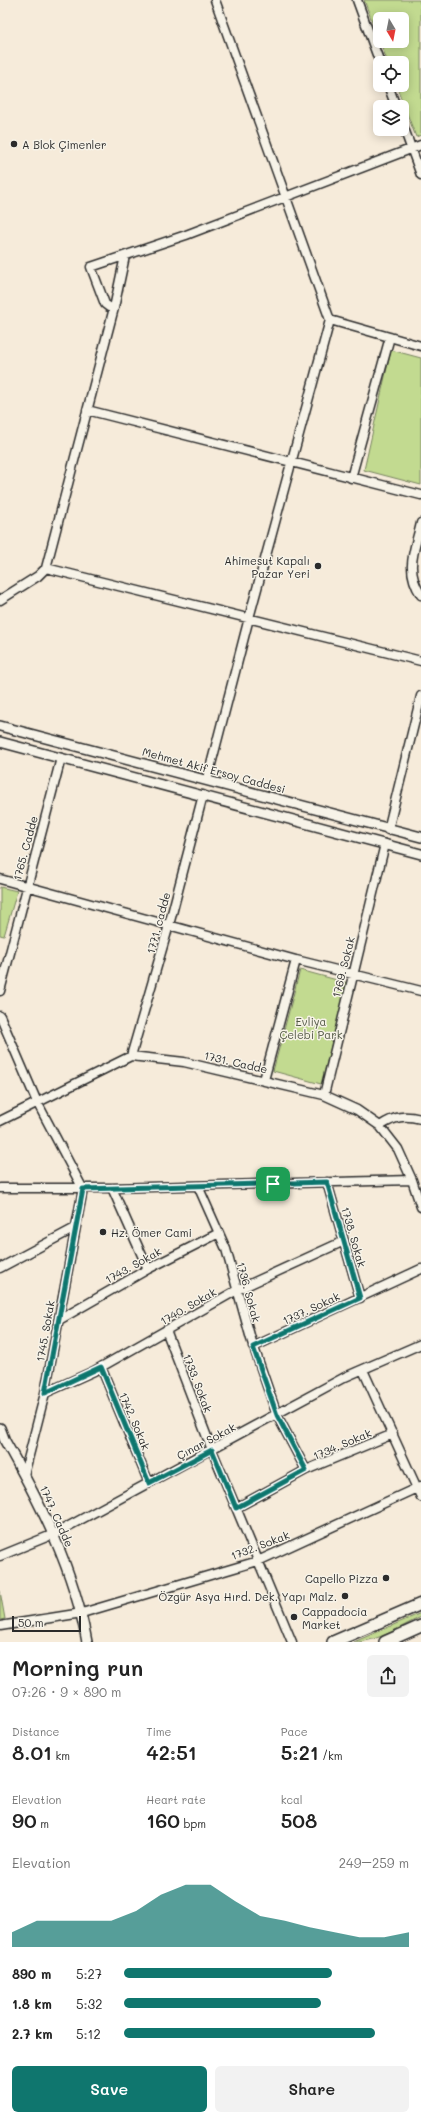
<!DOCTYPE html>
<html lang="en">
<head>
<meta charset="utf-8">
<style>
  :root { --surface:#fff; --page:#f2f2f2; --text:#222; --muted:#767676; --accent:#0f766e }
  body { margin:0; font-family:Mali,sans-serif; background:var(--page); color:var(--text); height:100vh; display:flex; flex-direction:column; font-size:15px; white-space:nowrap }
  * { box-sizing:border-box; margin:0 }
  p { font-size:13px; color:var(--muted) }
  .icon { flex:none; width:22px; height:22px; fill:none; stroke:currentColor; stroke-width:2; stroke-linecap:round; stroke-linejoin:round }
  .map { position:relative; height:1642px; overflow:hidden }
  .drawer { display:flex; flex-direction:column; background:var(--surface); flex:1 }
  .drawer>* { flex:none }
  .needle { width:26px; rotate:170deg }
  .fabs { position:absolute; left:373px; top:12px; display:grid; gap:8px }
  .fabs a { display:grid; place-items:center; width:36px; height:36px; border-radius:6px; background:var(--surface); box-shadow:0 2px 10px #0003; font-size:20px }
  .scale { position:absolute; left:12px; bottom:10px; width:69px; box-sizing:border-box; padding-left:4px; border:2px solid #2b2b2b; border-top:0; font-size:11px; line-height:14px; white-space:nowrap; color:#2b2b2b; -webkit-text-stroke:3px #f7f3e8; paint-order:stroke }
  .pin { position:absolute; display:grid; place-items:center; width:34px; height:34px; color:#fff; margin:-17px; border-radius:8px; box-shadow:0 2px 6px #0006 }
  .round { display:grid; place-items:center; flex:none; width:42px; height:42px; border-radius:6px; background:var(--page) }
  .head { display:flex; align-items:center; justify-content:space-between; height:68px; padding:0 12px }
  h1 { font-size:22px; font-weight:600; line-height:30px }
  .stats { display:grid; grid-template-columns:repeat(3,1fr); gap:6px; height:68px; padding:4px 12px }
  .stats div { display:grid; align-content:center }
  .stats b { font-size:20px; font-weight:600 }
  .stats small { font-size:11px; font-weight:400 }
  .stats p { font-size:11px }
  .chart { height:112px; padding:8px 12px }
  .chart p { display:flex; justify-content:space-between }
  .chart svg { width:100%; height:72px; margin-top:4px; fill:var(--accent); opacity:.7 }
  .action { display:flex; gap:8px; margin-top:auto; padding:8px 12px }
  .action a { flex:1; height:46px; border-radius:6px; background:var(--accent); color:#fff; font-size:16px; font-weight:600; line-height:46px; text-align:center }
  .action a+a { background:var(--page); color:var(--text) }
  ul { padding:0 12px; list-style:none; font-size:13px }
  li { display:grid; grid-template-columns:64px 48px 1fr; align-items:center; height:30px }
  li i { height:10px; border-radius:5px; background:var(--accent) }
  .map>svg:first-child { display:block }
  .green { fill:#c2da90; stroke:#76825e; fill-rule:evenodd }
  .lines { fill:none; stroke-linecap:round; stroke-linejoin:round }
  .minor-casing { stroke:#2b2b2b; stroke-width:11 }
  .tertiary-casing { stroke:#2b2b2b; stroke-width:12 }
  .secondary-casing { stroke:#2b2b2b; stroke-width:14 }
  .minor { stroke:#f7f3e8; stroke-width:8 }
  .tertiary { stroke:#f7f3e8; stroke-width:9 }
  .secondary { stroke:#f7f3e8; stroke-width:11 }
  .route-casing { stroke:#fff; stroke-width:8 }
  .route { stroke:#0f766e; stroke-width:5 }
  .poi-dot { fill:#2b2b2b; stroke:#f7f3e8; stroke-width:1.5 }
  .labels { text-anchor:middle; dominant-baseline:central; stroke-width:3; stroke-linejoin:round; paint-order:stroke }
  .poi-label { font-size:11px; fill:#2b2b2b; stroke:#f7f3e8; text-anchor:start }
  .street-label { font-size:11px; fill:#2b2b2b; stroke:#f7f3e8 }
  .park-label { font-size:11px; fill:#515744; stroke:#f7f3e8 }
</style>
</head>
<body>
<div class="map">
<svg width="421" height="1642" viewBox="0 0 421 1642">
  <rect width="100%" height="100%" fill="#f6ebda"/>
  <filter id="ink" filterUnits="userSpaceOnUse"><feTurbulence type="fractalNoise" baseFrequency=".025" numOctaves="2"/><feDisplacementMap in="SourceGraphic" scale="8" xChannelSelector="R" yChannelSelector="G"/><feConvolveMatrix kernelMatrix="1 2 1 2 8 2 1 2 1" color-interpolation-filters="sRGB"/></filter>
  <g filter="url(#ink)">
    <path class="green" d="M364 0H419L421 6V135L416 137 396 85H402V63H388ZM380 19H402V41H380Z
      M391 350 421 358V485L364 470Z
      M0 887 17 891 4 936 0 935Z
      M300 970 348 983 321 1084 273 1071Z
      M0 1591 5 1619 0 1620Z
      M421 1613V1617C400 1627 377 1642 354 1642Z"/>
    <g class="lines">
      <defs>
        <path id="minor" d="M357 0 380 63
          M388 85 396 107
          M402 123 421 175
          M114 308 109 307 105 304 91 267 186 235 421 145
          M330 320 421 346
          M87 410 421 495
          M351 478 390 337
          M421 523C415 550 404 569 421 595
          M46 568 114 308 125 256
          M0 600 38 576 46 568 421 661
          M207 780 249 618 330 320 215 0
          M388 830 421 696
          M0 879 296 960 421 991
          M0 991 61 758
          M0 1016 37 1102 83 1189 45 1393 24 1475
          M131 1056 169 925 203 795
          M264 1080 296 960
          M324 1095 385 844
          M0 1121 131 1056 184 1062 324 1095 357 1110 380 1126 398 1149 412 1180 421 1207
          M380 1126C395 1116 404 1115 421 1119
          M327 1182 360 1298
          M198 1186 226 1249 251 1339 277 1415 306 1470
          M0 1188H112L412 1180
          M112 1188 148 1269
          M0 1268 75 1228
          M59 1320 148 1269 219 1233
          M166 1330 212 1450 292 1642
          M253 1347 421 1269
          M101 1367 149 1483
          M363 1370 421 1497
          M45 1393 94 1371 237 1290 344 1241
          M236 1508 306 1470 393 1434
          M0 1556 54 1534 345 1377 421 1344
          M0 1626 82 1613 258 1561 421 1486"/>
        <path id="tertiary" d="M0 726 421 837
          M0 742 421 854
          M0 1428 5 1441C41 1504 74 1570 87 1642"/>
        <path id="secondary" d="M333 1642 421 1604
          M385 1642 421 1626"/>
      </defs>
      <use href="#minor" class="minor-casing"/>
      <use href="#tertiary" class="tertiary-casing"/>
      <use href="#secondary" class="secondary-casing"/>
      <use href="#minor" class="minor"/>
      <use href="#tertiary" class="tertiary"/>
      <use href="#secondary" class="secondary"/>
    </g>
  </g>
  <g class="lines" filter="url(#ink)">
    <defs>
      <path id="route" d="M327 1182 360 1298 253 1347 277 1415 306 1470 236 1508 212 1450 149 1483 101 1367 45 1393 83 1189Z"/>
    </defs>
    <use href="#route" class="route-casing"/>
    <use href="#route" class="route"/>
  </g>
  <g class="poi-dot">
    <circle cx="14" cy="144" r="4"/>
    <circle cx="318" cy="566" r="4"/>
    <circle cx="103" cy="1232" r="4"/>
    <circle cx="386" cy="1578" r="4"/>
    <circle cx="345" cy="1596" r="4"/>
    <circle cx="294" cy="1617" r="4"/>
  </g>
  <g class="labels">
    <g class="poi-label">
      <text x="22" y="144">A Blok Çimenler</text>
      <text x="310" y="560" text-anchor="end">Ahimesut Kapalı<tspan x="310" dy="13">Pazar Yeri</tspan></text>
      <text x="111" y="1232">Hz. Ömer Cami</text>
      <text x="378" y="1578" text-anchor="end">Capello Pizza</text>
      <text x="337" y="1596" text-anchor="end">Özgür Asya Hırd. Dek. Yapı Malz.</text>
      <text x="302" y="1611">Cappadocia<tspan x="302" dy="13">Market</tspan></text>
    </g>
    <g class="street-label">
      <text transform="translate(214 770) rotate(15)">Mehmet Akif Ersoy Caddesi</text>
      <text transform="translate(25 848) rotate(-75)">1765. Cadde</text>
      <text transform="translate(158 923) rotate(-75)">1771. cadde</text>
      <text transform="translate(343 967) rotate(-76)">1769. Sokak</text>
      <text transform="translate(236 1062) rotate(13)">1731. Cadde</text>
      <text transform="translate(354 1237) rotate(74)">1738. Sokak</text>
      <text transform="translate(133 1265) rotate(-29)">1743. Sokak</text>
      <text transform="translate(249 1292) rotate(75)">1736. Sokak</text>
      <text transform="translate(188 1306) rotate(-30)">1740. Sokak</text>
      <text transform="translate(311 1308) rotate(-25)">1737. Sokak</text>
      <text transform="translate(45 1331) rotate(-80)">1745. Sokak</text>
      <text transform="translate(198 1383) rotate(69)">1733. Sokak</text>
      <text transform="translate(135 1421) rotate(67)">1742. Sokak</text>
      <text transform="translate(206 1441) rotate(-28)">Çınar Sokak</text>
      <text transform="translate(342 1444) rotate(-23)">1734. Sokak</text>
      <text transform="translate(57 1516) rotate(66)">1747. Cadde</text>
      <text transform="translate(260 1545) rotate(-21)">1732. Sokak</text>
    </g>
    <g class="park-label">
      <text x="311" y="1021">Evliya<tspan x="311" dy="13">Çelebi Park</tspan></text>
    </g>
  </g>
</svg>
<div class="fabs">
<a><svg class="needle" viewBox="-14 -14 28 28"><path d="M0-13l5 13h-10z" fill="#e53935"/><path d="M0 13l5-13h-10z" fill="#767676"/></svg></a>
<a><svg class="icon" aria-label="locate" viewBox="0 0 24 24"><circle cx="12" cy="12" r="6"/><path d="M12 2v4M12 18v4M2 12h4M18 12h4"/></svg></a>
<a><svg class="icon" aria-label="layers" viewBox="0 0 24 24"><path d="M12 4l9 5-9 5-9-5zM3 14l9 5 9-5"/></svg></a>
</div>
<div class="scale">50 m</div>
<div class="pin" style="left:273px;top:1184px;background:#1e9e55"><svg class="icon" aria-label="arrive" viewBox="0 0 24 24"><path d="M6 21V4h12l-3 4 3 4H6"/></svg></div>
</div>
<section class="drawer">
<div class="head"><div><h1>Morning run</h1><p>07:26 · 9 × 890 m</p></div><a class="round"><svg class="icon" aria-label="share" viewBox="0 0 24 24"><path d="M12 15V3M7 8l5-5 5 5M5 13v7h14v-7"/></svg></a></div>
<div class="stats">
<div><p>Distance</p><b>8.01<small> km</small></b></div>
<div><p>Time</p><b>42:51</b></div>
<div><p>Pace</p><b>5:21<small> /km</small></b></div>
</div>
<div class="stats">
<div><p>Elevation</p><b>90<small> m</small></b></div>
<div><p>Heart rate</p><b>160<small> bpm</small></b></div>
<div><p>kcal</p><b>508</b></div>
</div>
<div class="chart"><p><span>Elevation</span>249–259 m</p>
<svg viewBox="0 0 160 44" preserveAspectRatio="none"><path d="M0 44V35L10 28L20 28L30 28L40 28L50 22L60 12L70 6L80 6L90 16L100 25L110 28L120 32L130 35L140 38L150 38L160 35V44z"/></svg>
</div>
<ul>
<li><b>890 m</b>5:27<i style="width:73%"></i></li>
<li><b>1.8 km</b>5:32<i style="width:69%"></i></li>
<li><b>2.7 km</b>5:12<i style="width:88%"></i></li>
</ul>
<div class="action"><a>Save</a><a>Share</a></div>
</section>
</body>
</html>
